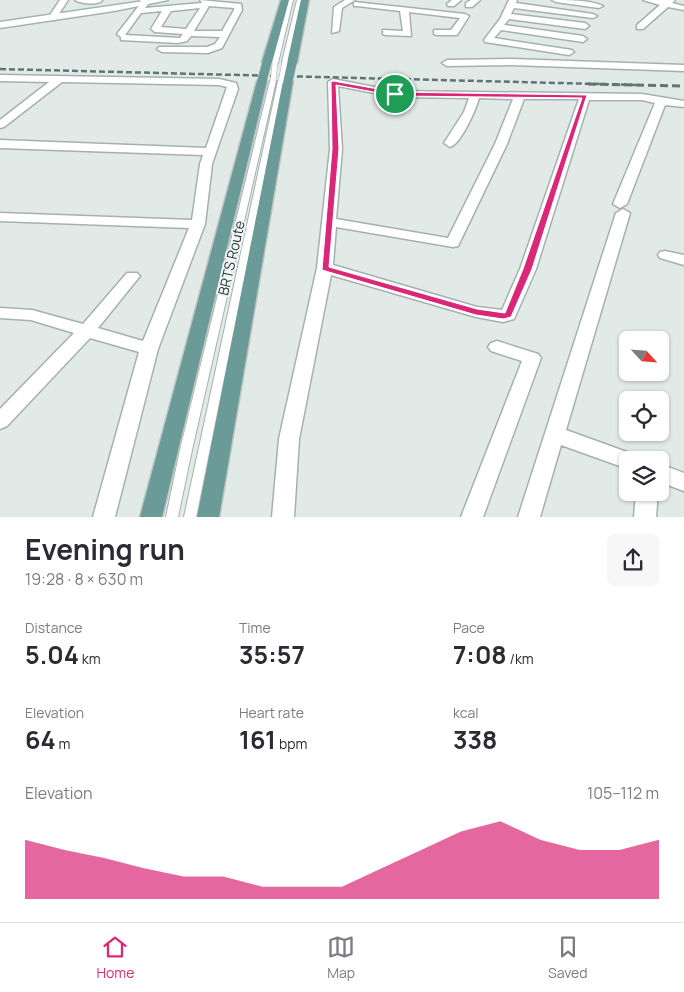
<!DOCTYPE html>
<html lang="en">
<head>
<meta charset="utf-8">
<style>
  :root { --surface:#fff; --page:#f7f7f7; --text:#2b2b33; --muted:#7c7c81; --line:#e1e1e2; --accent:#db2777 }
  body { margin:0; font-family:Manrope,sans-serif; background:var(--page); color:var(--text); height:100vh; display:flex; flex-direction:column; font-size:19px; white-space:nowrap }
  * { box-sizing:border-box; margin:0 }
  p { font-size:16px; color:var(--muted) }
  .icon { flex:none; width:28px; height:28px; fill:none; stroke:currentColor; stroke-width:2; stroke-linecap:round; stroke-linejoin:round }
  .map { position:relative; height:517px; overflow:hidden }
  .details { display:flex; flex-direction:column; background:var(--surface); flex:1 }
  .details>* { flex:none }
  .needle { width:32px; rotate:116deg }
  .controls { position:absolute; left:619px; top:331px; display:grid; gap:10px }
  .controls a { display:grid; place-items:center; width:50px; height:50px; border-radius:8px; background:var(--surface); box-shadow:0 1px 4px #0004; font-size:25px }
  .pin { position:absolute; display:grid; place-items:center; width:42px; height:42px; color:#fff; margin:-21px; border:2px solid #fff; border-radius:50%; box-shadow:0 1px 5px #0007 }
  .round { display:grid; place-items:center; flex:none; width:52px; height:52px; border-radius:8px; background:var(--page) }
  .headline { display:flex; align-items:center; justify-content:space-between; height:85px; padding:0 25px }
  h1 { font-size:28px; font-weight:700; line-height:38px }
  .stats { display:grid; grid-template-columns:repeat(3,1fr); gap:8px; height:85px; padding:5px 25px }
  .stats div { display:grid; align-content:center }
  .stats b { font-size:25px; font-weight:700 }
  .stats small { font-size:14px; font-weight:400 }
  .stats p { font-size:14px }
  .chart { height:140px; padding:10px 25px }
  .chart p { display:flex; justify-content:space-between }
  .chart svg { width:100%; height:90px; margin-top:5px; fill:var(--accent); opacity:.7 }
  .tab-bar { display:flex; justify-content:space-around; align-items:center; height:70px; border-top:1px solid var(--line); background:var(--surface); font-size:14px; color:var(--muted) }
  .tab-bar a { display:grid; justify-items:center; gap:2px }
  .tab-bar .active { color:var(--accent) }
  .map>svg:first-child { display:block }
  .lines { fill:none; stroke-linecap:round; stroke-linejoin:round }
  .lane-casing { stroke:#a5b1b0; stroke-width:2 }
  .street-casing { stroke:#a5b1b0; stroke-width:3 }
  .secondary-casing { stroke:#a2b5b2; stroke-width:3 }
  .primary-casing { stroke:#bdc4c3; stroke-width:3 }
  .lane { fill:#fff; fill-rule:evenodd }
  .street { fill:#fff; fill-rule:evenodd }
  .secondary { fill:#fff; fill-rule:evenodd }
  .primary { fill:#6b9b98; fill-rule:evenodd }
  .rail-far1 { stroke:#5e7573; stroke-width:2.5; stroke-dasharray:6 3; stroke-linecap:butt }
  .rail { stroke:#5e7573; stroke-width:3; stroke-dasharray:8 4; stroke-linecap:butt }
  .lane-bridge-casing { stroke:#a5b1b0; stroke-width:6; stroke-linecap:butt }
  .primary-bridge-casing { stroke:#bdc4c3; stroke-width:10; stroke-linecap:butt }
  .lane-bridge { stroke:#fff; stroke-width:5 }
  .primary-bridge { stroke:#6b9b98; stroke-width:9 }
  .route { fill:#db2777; stroke:#fff; fill-rule:evenodd }
  .labels { text-anchor:middle; dominant-baseline:central; stroke-width:4; stroke-linejoin:round; paint-order:stroke }
  .street-label { font-size:14px; fill:#243938; stroke:#f2f7f6 }
</style>
</head>
<body>
<div class="map">
<svg width="684" height="517" viewBox="0 0 684 517">
  <rect width="100%" height="100%" fill="#e2eae8"/>
  <g class="lines">
    <defs>
      <path id="lane" d="M289 0H293L278 63 275 65 272 63Z
        M297 0H301L288 62 285 64 282 62Z
        M273 79 276 81 192 450 178 517H166L180 450 270 81Z
        M281 79 284 81 196 517H184L278 81Z"/>
      <path id="street" d="M60 0H68L55 20H49L48 18Z
        M75 0H101L102 1C96 5 81 4 75 0Z
        M140 0H148L149 3 145 8 202 3 200 0 241 4 242 10 222 48 208 53 162 52 157 49 159 47H207L215 44 220 37 191 36 187 41 178 43 121 40V37L117 34 141 3ZM209 6 234 8V10L222 31H194ZM200 8 186 29 161 27 171 11ZM162 11 151 29 155 32 183 34 180 38 125 35 141 13Z
        M345 0H355L342 8 339 31 332 33 334 7Z
        M452 0H461L454 6H448L447 4Z
        M471 0H480L472 7H466V3Z
        M509 0H517L516 3 593 14 597 16 593 18 514 8 511 14 585 23 589 26 585 29 509 19 504 25 583 36 587 39 583 42 501 30 494 38 572 50 574 52 569 55 485 42 484 40 500 19Z
        M552 0C567 0 591 0 603 6L599 8 556 2Z
        M643 0H675L672 3 684 6V10L668 7 643 29H637V25L660 5Z
        M354 2 465 14 469 16 457 35H437L434 34V30H451L460 18 409 12 411 36 386 35 383 34V30L403 31 400 11 357 6H354Z
        M512 59 684 65V71L512 65 447 66 442 63 447 60Z
        M0 75 219 79 236 83 238 89 212 164 205 224 158 349 115 517H93L139 352 90 338 7 426 0 429V409L74 333 31 320 0 318V308L32 310 83 324 127 273H137L140 276 98 328 143 341 189 228 0 221V213L192 220 200 164 203 155 0 148V140L206 148 227 87 219 85 62 82 4 127 0 128V120L49 82 0 81Z
        M333 79 395 91 642 94 684 101V107L665 105 627 204 620 208 613 204 655 103 642 100H589L536 269 514 319 503 322 476 317 331 275 299 439 294 517H272L279 439 317 268 330 149 328 82ZM338 86 395 97 469 98 464 112 444 143 450 147C461 144 476 109 479 98L513 99 495 144 448 238 336 219 342 149ZM524 99H579L520 269 502 310 477 307 333 265 336 227 453 247 458 246 507 144Z
        M623 209 630 213 566 430 635 455 638 460H628V469L561 445 540 517H518L616 213Z
        M665 251 684 255V265L660 258 658 255 660 252Z
        M497 341 538 354 541 358 483 517H461L522 361 491 351 488 347 491 343Z
        M660 464 684 473V491L660 482Z
        M636 492H658L656 517H634Z"/>
      <path id="secondary" d="M151 0H168L114 11 0 28V22Z"/>
      <path id="primary" d="M281 0H289L272 62 267 65 262 62Z
        M301 0H309L297 63 292 66 287 63Z
        M262 78 267 81 162 517H140L257 81Z
        M288 78 293 81 219 517H197L283 81Z"/>
    </defs>
    <use href="#lane" class="lane-casing"/>
    <use href="#street" class="street-casing"/>
    <use href="#secondary" class="secondary-casing"/>
    <use href="#primary" class="primary-casing"/>
    <use href="#lane" class="lane"/>
    <use href="#street" class="street"/>
    <use href="#secondary" class="secondary"/>
    <use href="#primary" class="primary"/>
    <path class="rail-far1" d="M0 69 639 85"/>
    <path class="rail" d="M588 84 684 86"/>
    <defs>
      <path id="lane-bridge" d="M273 81 275 63
        M281 81 285 62"/>
      <path id="primary-bridge" d="M262 81 267 62
        M288 81 292 63"/>
    </defs>
    <use href="#lane-bridge" class="lane-bridge-casing"/>
    <use href="#primary-bridge" class="primary-bridge-casing"/>
    <use href="#lane-bridge" class="lane-bridge"/>
    <use href="#primary-bridge" class="primary-bridge"/>
  </g>
  <path class="route" d="M333 81 395 92 587 95 532 269 511 317 503 319 476 315 322 270 332 149 331 82ZM336 85 395 96 582 98 523 269 505 313 477 309 329 267 339 149Z"/>
  <g class="labels">
    <g class="street-label">
      <text transform="translate(231 258) rotate(-77)">BRTS Route</text>
    </g>
  </g>
</svg>
<div class="controls">
<a><svg class="needle" viewBox="-14 -14 28 28"><path d="M0-13l5 13h-10z" fill="#e53935"/><path d="M0 13l5-13h-10z" fill="#7c7c81"/></svg></a>
<a><svg class="icon" aria-label="locate" viewBox="0 0 24 24"><circle cx="12" cy="12" r="6"/><path d="M12 2v4M12 18v4M2 12h4M18 12h4"/></svg></a>
<a><svg class="icon" aria-label="layers" viewBox="0 0 24 24"><path d="M12 4l9 5-9 5-9-5zM3 14l9 5 9-5"/></svg></a>
</div>
<div class="pin" style="left:395px;top:94px;background:#1e9e55"><svg class="icon" aria-label="arrive" viewBox="0 0 24 24"><path d="M6 21V4h12l-3 4 3 4H6"/></svg></div>
</div>
<section class="details">
<div class="headline"><div><h1>Evening run</h1><p>19:28 · 8 × 630 m</p></div><a class="round"><svg class="icon" aria-label="share" viewBox="0 0 24 24"><path d="M12 15V3M7 8l5-5 5 5M5 13v7h14v-7"/></svg></a></div>
<div class="stats">
<div><p>Distance</p><b>5.04<small> km</small></b></div>
<div><p>Time</p><b>35:57</b></div>
<div><p>Pace</p><b>7:08<small> /km</small></b></div>
</div>
<div class="stats">
<div><p>Elevation</p><b>64<small> m</small></b></div>
<div><p>Heart rate</p><b>161<small> bpm</small></b></div>
<div><p>kcal</p><b>338</b></div>
</div>
<div class="chart"><p><span>Elevation</span>105–112 m</p>
<svg viewBox="0 0 160 44" preserveAspectRatio="none"><path d="M0 44V15L10 20L20 24L30 29L40 33L50 33L60 38L70 38L80 38L90 29L100 20L110 11L120 6L130 15L140 20L150 20L160 15V44z"/></svg>
</div>
</section>
<nav class="tab-bar">
<a class="active"><svg class="icon" aria-label="home" viewBox="0 0 24 24"><path d="M3 11l9-7 9 7M6 9v11h12V9"/></svg>Home</a>
<a><svg class="icon" aria-label="map" viewBox="0 0 24 24"><path d="M3 6l6-2 6 2 6-2v14l-6 2-6-2-6 2zM9 4v14M15 6v14"/></svg>Map</a>
<a><svg class="icon" aria-label="saved" viewBox="0 0 24 24"><path d="M7 4h10v16l-5-4-5 4z"/></svg>Saved</a>
</nav>
</body>
</html>
